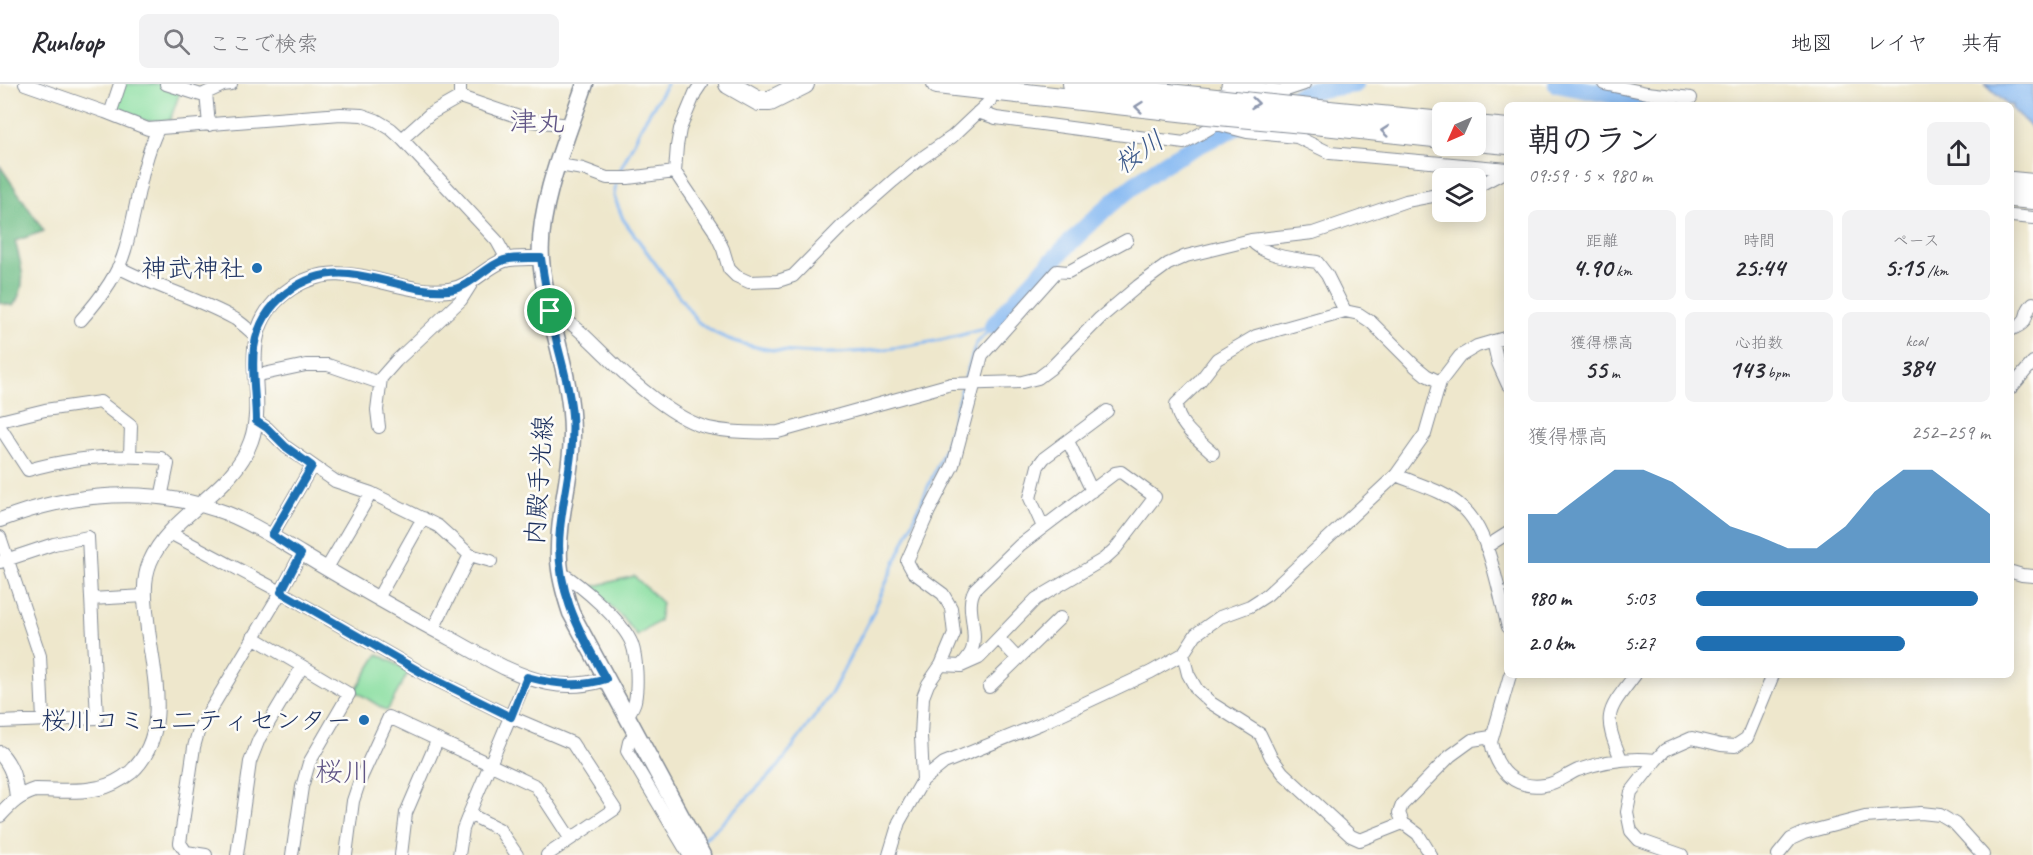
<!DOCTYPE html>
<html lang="ja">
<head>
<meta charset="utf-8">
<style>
  :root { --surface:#fff; --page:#f2f2f3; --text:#2b2b33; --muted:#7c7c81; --line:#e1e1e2; --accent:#1f6fb2 }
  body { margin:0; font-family:Caveat,"Klee One",sans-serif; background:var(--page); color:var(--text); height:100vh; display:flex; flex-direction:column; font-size:22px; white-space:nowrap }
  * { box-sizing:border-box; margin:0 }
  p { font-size:20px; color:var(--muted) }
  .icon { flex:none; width:33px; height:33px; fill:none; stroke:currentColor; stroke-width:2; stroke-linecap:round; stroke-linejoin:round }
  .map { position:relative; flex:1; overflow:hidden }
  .sheet { position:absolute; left:1504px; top:18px; width:510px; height:576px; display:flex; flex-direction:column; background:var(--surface); border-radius:9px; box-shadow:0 3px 15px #0003 }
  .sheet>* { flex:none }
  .needle { width:39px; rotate:225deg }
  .buttons { position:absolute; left:1432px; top:18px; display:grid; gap:12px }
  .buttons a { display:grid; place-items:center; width:54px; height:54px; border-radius:9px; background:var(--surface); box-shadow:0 3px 15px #0003; font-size:30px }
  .pin { position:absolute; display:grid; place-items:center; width:51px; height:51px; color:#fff; margin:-26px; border:3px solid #fff; border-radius:50%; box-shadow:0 2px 6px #0007 }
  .round { display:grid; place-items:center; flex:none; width:63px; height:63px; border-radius:9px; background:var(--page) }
  .headline { display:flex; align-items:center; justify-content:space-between; height:102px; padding:0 24px }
  h1 { font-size:33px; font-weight:700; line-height:45px }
  .metrics { display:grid; grid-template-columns:repeat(3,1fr); gap:9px; height:102px; padding:6px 24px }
  .metrics div { display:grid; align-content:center; border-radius:9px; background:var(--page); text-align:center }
  .metrics b { font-size:26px; font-weight:700 }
  .metrics small { font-size:16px; font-weight:400 }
  .metrics p { font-size:16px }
  .chart { height:168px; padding:12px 24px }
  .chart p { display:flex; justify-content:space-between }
  .chart svg { width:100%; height:108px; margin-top:6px; fill:var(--accent); opacity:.7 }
  ul { padding:0 24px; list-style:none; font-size:20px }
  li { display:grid; grid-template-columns:96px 72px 1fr; align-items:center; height:45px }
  li i { height:15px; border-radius:8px; background:var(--accent) }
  header { display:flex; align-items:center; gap:36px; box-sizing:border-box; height:84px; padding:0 30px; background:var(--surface); border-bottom:2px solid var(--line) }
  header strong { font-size:28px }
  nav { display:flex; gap:33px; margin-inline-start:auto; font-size:21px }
  .search { width:420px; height:54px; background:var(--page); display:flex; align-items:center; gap:15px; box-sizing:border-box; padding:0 21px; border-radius:9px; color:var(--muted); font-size:22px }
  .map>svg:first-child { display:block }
  .green { fill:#89dea0; stroke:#52867f; stroke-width:1.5 }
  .forest { fill:#6ebd86; stroke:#447672; stroke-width:1.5 }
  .water { fill:#84b8f2; stroke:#5074a8; stroke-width:1.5 }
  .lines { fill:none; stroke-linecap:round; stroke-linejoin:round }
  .stream { stroke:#84b8f2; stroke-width:3 }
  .river { stroke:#84b8f2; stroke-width:18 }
  .minor-casing { stroke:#848b95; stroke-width:14 }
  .tertiary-casing { stroke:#848b95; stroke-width:16 }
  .secondary-casing { stroke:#848b95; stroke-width:19 }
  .trunk-casing { stroke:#848b95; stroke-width:22 }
  .minor { stroke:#fff; stroke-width:12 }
  .tertiary { stroke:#fff; stroke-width:14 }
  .secondary { stroke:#fff; stroke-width:16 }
  .trunk { stroke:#fff; stroke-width:20 }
  .trunk-bridge-casing { stroke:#848b95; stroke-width:22; stroke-linecap:butt }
  .trunk-bridge { stroke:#fff; stroke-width:20 }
  .oneway { stroke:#8d97ae }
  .route-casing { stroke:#fff; stroke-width:12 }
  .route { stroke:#1f6fb2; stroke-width:8 }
  .poi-dot { fill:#1f6fb2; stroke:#fdfcf7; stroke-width:2 }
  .labels { text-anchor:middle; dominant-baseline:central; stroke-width:5; stroke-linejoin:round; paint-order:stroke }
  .poi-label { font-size:26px; fill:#1b2f5e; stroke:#fdfcf7; text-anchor:end }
  .street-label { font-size:26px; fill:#1b2f5e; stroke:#fdfcf7 }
  .water-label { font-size:27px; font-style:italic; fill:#3a588a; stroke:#fdfcf7 }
  .quarter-label { font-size:28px; fill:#605586; stroke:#fdfcf7 }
</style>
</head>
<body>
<header>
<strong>Runloop</strong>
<div class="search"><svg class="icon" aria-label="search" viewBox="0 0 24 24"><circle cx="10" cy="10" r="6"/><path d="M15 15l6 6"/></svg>ここで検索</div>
<nav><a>地図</a><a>レイヤ</a><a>共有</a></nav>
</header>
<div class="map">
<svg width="2033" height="771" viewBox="0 0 2033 771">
  <rect width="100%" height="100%" fill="#fdfcf7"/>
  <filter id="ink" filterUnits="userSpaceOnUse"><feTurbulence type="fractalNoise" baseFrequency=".0167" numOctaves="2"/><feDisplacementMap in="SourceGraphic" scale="12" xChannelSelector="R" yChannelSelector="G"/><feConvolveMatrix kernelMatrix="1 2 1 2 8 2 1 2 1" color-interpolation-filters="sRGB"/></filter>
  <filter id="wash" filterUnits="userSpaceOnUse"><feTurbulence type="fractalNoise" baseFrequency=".008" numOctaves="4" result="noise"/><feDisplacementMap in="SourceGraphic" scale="24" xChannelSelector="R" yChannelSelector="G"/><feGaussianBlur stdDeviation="1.35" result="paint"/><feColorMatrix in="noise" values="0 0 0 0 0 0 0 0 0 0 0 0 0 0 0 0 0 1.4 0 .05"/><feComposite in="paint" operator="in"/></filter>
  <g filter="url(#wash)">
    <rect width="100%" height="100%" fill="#eee7cc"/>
    <path class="green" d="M123 0H160L180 8 170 36 146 37 119 26 117 21Z
      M634 492 662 519 659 537 637 552 623 534 591 503Z
      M378 570 409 587 387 627 355 607Z"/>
    <path class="forest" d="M0 82 44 147 15 157C21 181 29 200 13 222L0 219Z"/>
    <path class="water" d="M1985 0H2033V45L2012 25V21H2007Z"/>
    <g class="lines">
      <path class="stream" d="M618 91 643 39 667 0
        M616 97 614 112 623 135 697 237C760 290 919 267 992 242
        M964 298 976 260 993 242
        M701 757 718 743 779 682 832 608 873 529 945 364 962 304"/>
      <path class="river" d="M1557 0 1662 21
        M1273 23 1312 6 1355 0
        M993 242C1045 184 1098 123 1164 80 1189 64 1219 52 1246 38"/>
    </g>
  </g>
  <g filter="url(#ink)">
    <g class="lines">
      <defs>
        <path id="minor" d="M25 0 105 28 148 45 341 30 362 31 376 36 391 45 402 55 497 157 507 175
          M166 0 201 11 206 9
          M701 0 695 9 680 45 677 62 675 88 714 146 723 165 729 185 736 192 749 198 778 197 793 192 843 141 893 97 916 78 952 53 990 17
          M1604 0 1647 9 1691 14
          M1229 2 1283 7 1304 0
          M460 13V0
          M978 28 996 34 1184 59 1217 40 1228 0
          M110 30 120 0
          M1217 40 1247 48 1297 53 1330 69 1508 85
          M209 41 206 9 223 1 231 0
          M402 55 430 30 460 13 531 37 571 41
          M559 81 583 85 607 94H628L675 88
          M1476 103 1508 86
          M2012 132 2033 134
          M1251 156C1265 173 1296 175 1317 178L1327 191 1345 227
          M118 183C155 203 198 214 235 235 243 240 250 247 257 253
          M550 227C575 239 588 255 607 273 631 297 676 337 709 344 732 349 755 349 778 348L951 300 1022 298 1038 294 1050 285 1100 234 1138 202 1168 180 1186 172 1251 156 1313 149 1406 117 1443 110
          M81 236C99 216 118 191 125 166 137 126 140 83 158 45
          M2012 245C2033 237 2021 231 2033 219
          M1493 257 1498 279 1508 301
          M254 292 306 281H328L380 299
          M2012 303 2033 278
          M0 337 45 326 100 318 131 342 130 371
          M256 337 267 344 286 363 335 397 371 409 438 442 470 471 491 477
          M0 343 28 386C72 373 115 370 161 374L168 380 161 414
          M379 343 377 326 381 294 396 277 461 216 473 197
          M1068 357 1092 407
          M1213 369C1199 356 1177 341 1176 320L1200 297 1217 275 1256 252 1345 227 1359 230 1371 238 1415 282 1426 291 1440 298
          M1396 391C1417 400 1445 407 1462 423 1490 447 1498 507 1508 543
          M1043 443 1030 414 1038 382 1044 374 1107 327
          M170 449 281 508 424 590 511 633 572 659 615 725 547 771
          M272 451 312 382
          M0 453 40 572 43 636
          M1486 463 1508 449
          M0 478 54 460 88 453 97 634 0 638
          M327 484 371 409
          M560 488C581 501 623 537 632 560 637 574 638 602 635 617 634 622 630 628 627 633
          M2012 488 2022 491 2033 492
          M378 514 423 434
          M91 515 145 512
          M433 545 470 471
          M253 553 349 610 309 679 302 703 292 771
          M999 555 1018 575
          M1183 570 1188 590 1197 606 1211 619 1260 650 1271 673 1283 689 1351 752 1360 756 1403 739
          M941 581 961 582 979 574 1036 515 1104 475 1116 464 1155 413 1121 388 1115 389 1020 461 975 505C964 523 979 546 972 566 970 572 964 578 961 582
          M1510 591 1491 658C1496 685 1514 706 1545 701 1556 700 1568 690 1578 686 1603 677 1630 673 1656 676
          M989 603 1060 534
          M635 649 629 658 627 667 689 771
          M1621 675C1602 630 1607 628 1635 591
          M923 696 944 679 1040 640 1151 588 1183 570 1196 550 1220 533 1250 522 1267 511 1396 391 1425 350 1440 298 1460 272 1477 262 1508 253
          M469 730 499 745 517 771
          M206 771 186 768 180 759 194 663 199 645 281 508 301 470
          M237 771 250 678 259 655 302 583
          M346 771 353 717 360 696 389 633 536 702 570 754
          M401 771 406 729 437 657
          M459 771 463 745 469 730 527 593
          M889 771 899 738 923 696 921 652 923 613 928 600 941 581 954 550 951 524 943 510 913 488 907 477 929 427 953 381 982 271 1057 187 1068 188 1127 156
          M1431 771 1418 750 1403 739 1399 729 1402 721 1450 672 1472 656 1491 653
          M1682 771 1639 756 1631 747 1627 728 1631 708 1656 676 1665 666 1692 654 1721 661 1735 662 1747 654 1773 591
          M1778 771 1791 755 1804 749 1865 733 1921 729 1940 731 1955 740 1983 771"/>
        <path id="tertiary" d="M0 436C73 408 152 401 226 429 254 440 278 456 302 470 353 501 405 530 457 558 486 574 515 592 548 599 568 603 587 601 606 595
          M0 669C12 682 15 695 17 713
          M0 731C11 719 19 711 35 706 56 706 78 709 99 704 110 702 122 695 131 688 171 651 154 593 148 546 146 523 141 500 150 478 170 430 233 409 251 357 269 307 231 250 286 208 342 166 391 213 449 206 471 203 485 183 505 176 515 173 530 174 541 174"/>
        <path id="secondary" d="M585 0C568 50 537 122 541 175 546 234 572 290 572 349 572 392 557 433 559 476 560 494 565 511 571 529L702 771"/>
        <path id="trunk" d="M729 0 759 17H770L804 0
          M937 0 1197 29
          M1073 0 1197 13
          M1329 27 1443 38
          M1324 41 1443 54
          M1476 42 1508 45
          M1476 57 1508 60
          M2012 98 2033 100
          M2012 113 2033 115"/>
      </defs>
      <use href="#minor" class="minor-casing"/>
      <use href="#tertiary" class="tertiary-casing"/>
      <use href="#secondary" class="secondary-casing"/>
      <use href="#trunk" class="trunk-casing"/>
      <use href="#minor" class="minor"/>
      <use href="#tertiary" class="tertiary"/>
      <use href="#secondary" class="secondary"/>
      <use href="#trunk" class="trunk"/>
      <defs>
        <path id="trunk-bridge" d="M1197 13 1329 27
          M1197 29 1324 41"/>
      </defs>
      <use href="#trunk-bridge" class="trunk-bridge-casing"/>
      <use href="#trunk-bridge" class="trunk-bridge"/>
    </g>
    <defs><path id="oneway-chevron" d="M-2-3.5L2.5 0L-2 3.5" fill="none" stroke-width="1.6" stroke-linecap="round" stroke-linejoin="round" transform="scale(1.5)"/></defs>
    <g class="oneway">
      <use href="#oneway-chevron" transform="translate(1255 19) rotate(6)"/>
      <use href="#oneway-chevron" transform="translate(1139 23) rotate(-174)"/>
      <use href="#oneway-chevron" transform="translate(1385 47) rotate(-174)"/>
    </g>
  </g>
  <g class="lines" filter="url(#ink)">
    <defs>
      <path id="route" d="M541 174C545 203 551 231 557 259 563 283 570 306 572 331 575 370 564 406 560 445 554 504 578 545 606 595 579 604 554 600 527 593L511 633 424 590 281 508 301 470 272 451 312 382 286 363 267 344 256 337C256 313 251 288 254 264 261 218 304 186 349 190 383 193 414 209 449 206 470 204 484 183 504 176 515 173 530 174 541 174Z"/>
    </defs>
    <use href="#route" class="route-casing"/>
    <use href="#route" class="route"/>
  </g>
  <g class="poi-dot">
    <circle cx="257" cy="184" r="6"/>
    <circle cx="364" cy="636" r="6"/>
  </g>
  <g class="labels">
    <g class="poi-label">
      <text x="245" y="184">神武神社</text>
      <text x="352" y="636">桜川コミュ二ティセンター</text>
    </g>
    <g class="street-label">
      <text transform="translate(539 396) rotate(-86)">内殿手光線</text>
    </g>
    <g class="water-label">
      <text transform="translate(1139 68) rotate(-34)">桜川</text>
    </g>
    <g class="quarter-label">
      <text x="537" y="37">津丸</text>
      <text x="343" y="687">桜川</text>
    </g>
  </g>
</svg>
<div class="buttons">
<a><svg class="needle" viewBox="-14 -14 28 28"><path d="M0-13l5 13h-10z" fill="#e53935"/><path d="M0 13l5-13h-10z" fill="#7c7c81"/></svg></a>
<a><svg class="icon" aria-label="layers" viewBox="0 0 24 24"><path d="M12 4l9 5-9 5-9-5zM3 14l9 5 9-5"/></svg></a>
</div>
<div class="pin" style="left:550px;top:227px;background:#1e9e55"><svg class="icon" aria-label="arrive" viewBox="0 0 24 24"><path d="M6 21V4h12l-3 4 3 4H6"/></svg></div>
<section class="sheet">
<div class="headline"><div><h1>朝のラン</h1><p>09:59 · 5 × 980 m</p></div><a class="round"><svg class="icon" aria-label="share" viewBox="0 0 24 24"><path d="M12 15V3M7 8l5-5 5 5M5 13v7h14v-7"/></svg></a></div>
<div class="metrics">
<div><p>距離</p><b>4.90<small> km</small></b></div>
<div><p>時間</p><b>25:44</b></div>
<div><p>ペース</p><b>5:15<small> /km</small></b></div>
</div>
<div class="metrics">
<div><p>獲得標高</p><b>55<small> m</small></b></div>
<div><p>心拍数</p><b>143<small> bpm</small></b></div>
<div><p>kcal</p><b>384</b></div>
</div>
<div class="chart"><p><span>獲得標高</span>252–259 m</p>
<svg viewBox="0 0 160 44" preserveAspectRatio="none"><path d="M0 44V24L10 24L20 15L30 6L40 6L50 11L60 20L70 29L80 33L90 38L100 38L110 29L120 15L130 6L140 6L150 15L160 24V44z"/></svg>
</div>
<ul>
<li><b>980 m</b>5:03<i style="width:96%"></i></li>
<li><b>2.0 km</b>5:27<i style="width:71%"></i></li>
</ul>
</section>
</div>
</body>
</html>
